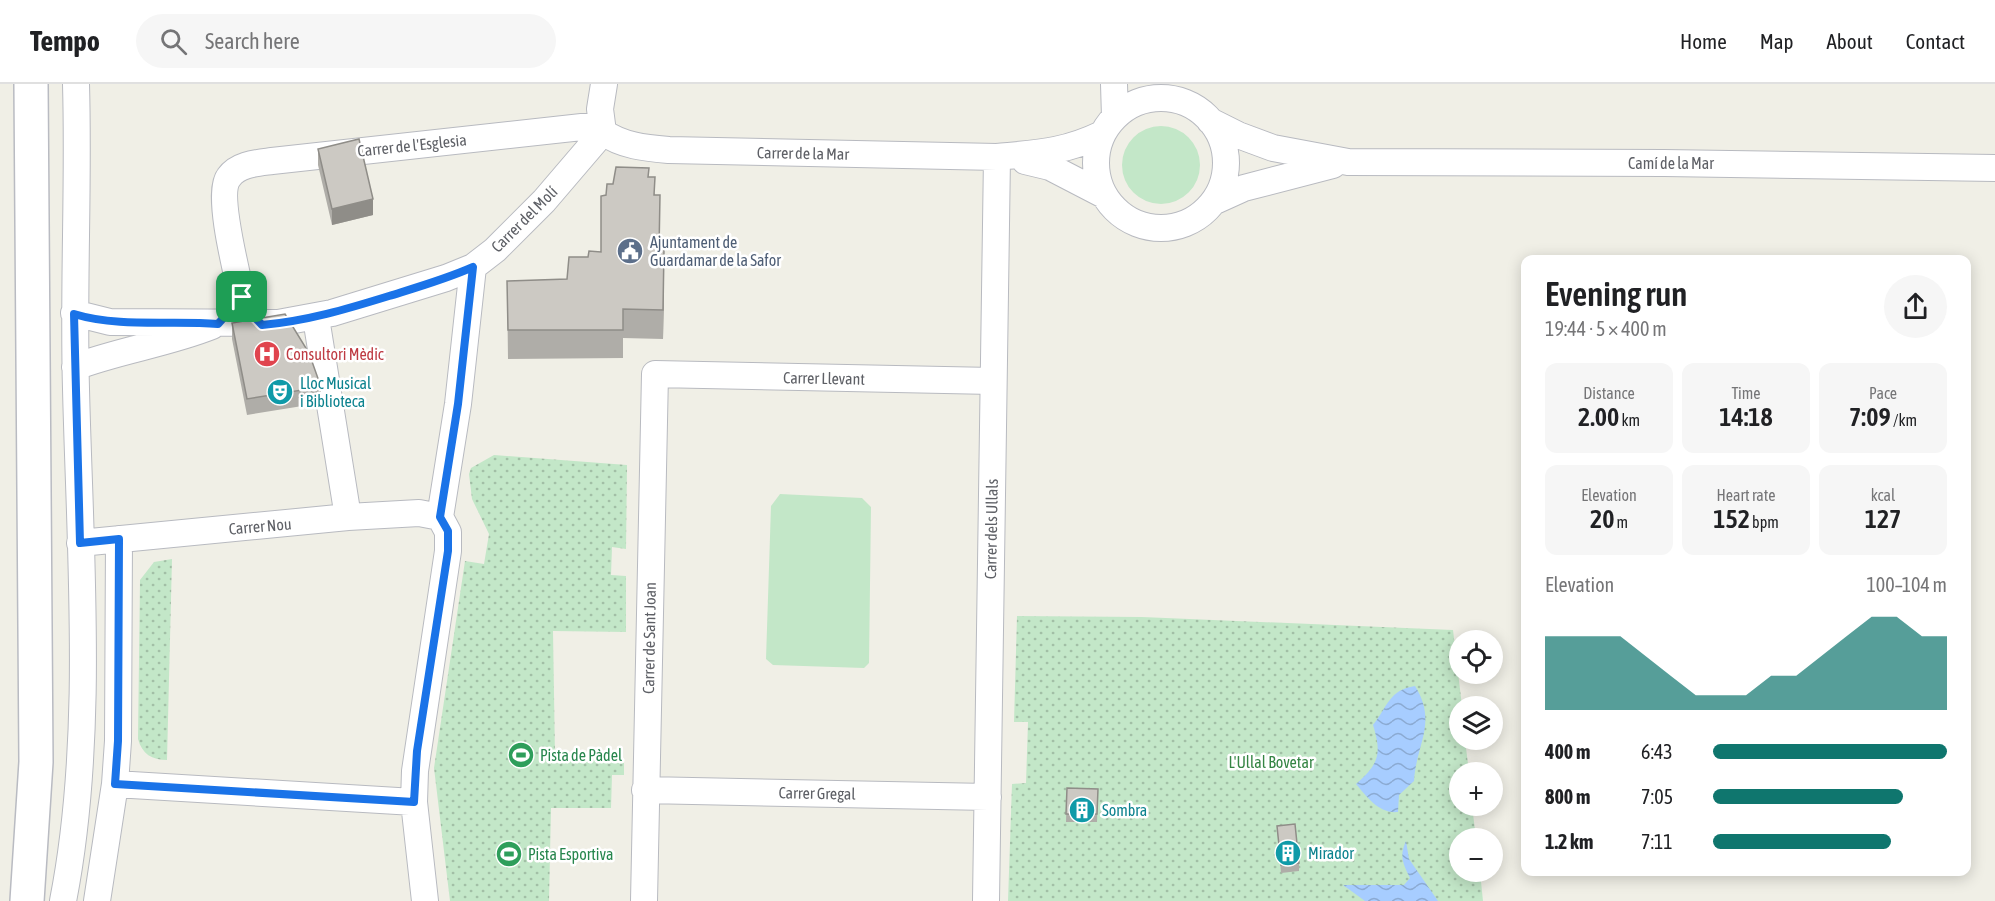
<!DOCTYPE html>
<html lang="en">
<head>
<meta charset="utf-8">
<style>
  :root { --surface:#fff; --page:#f6f6f6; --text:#202124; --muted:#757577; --line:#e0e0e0; --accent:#0f766e }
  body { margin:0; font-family:"Asap Condensed",sans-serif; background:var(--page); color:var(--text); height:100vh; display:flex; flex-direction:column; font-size:22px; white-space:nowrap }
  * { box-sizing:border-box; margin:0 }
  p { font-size:20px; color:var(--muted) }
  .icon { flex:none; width:33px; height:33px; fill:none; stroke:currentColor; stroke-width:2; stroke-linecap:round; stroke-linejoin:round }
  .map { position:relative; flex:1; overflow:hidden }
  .sheet { position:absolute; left:1521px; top:171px; width:450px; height:621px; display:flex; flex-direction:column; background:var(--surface); border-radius:12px; box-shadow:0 3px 15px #0003 }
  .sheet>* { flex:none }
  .fabs { position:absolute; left:1449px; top:546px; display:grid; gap:12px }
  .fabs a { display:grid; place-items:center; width:54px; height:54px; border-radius:50%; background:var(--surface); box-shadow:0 3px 15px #0003; font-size:30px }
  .pin { position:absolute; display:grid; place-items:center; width:51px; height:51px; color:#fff; margin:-26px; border-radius:12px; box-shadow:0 3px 9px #0006 }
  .round { display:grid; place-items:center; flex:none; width:63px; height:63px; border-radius:32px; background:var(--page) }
  .headline { display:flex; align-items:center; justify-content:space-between; height:102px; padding:0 24px }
  h1 { font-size:33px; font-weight:600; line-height:45px }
  .stats { display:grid; grid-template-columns:repeat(3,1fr); gap:9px; height:102px; padding:6px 24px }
  .stats div { display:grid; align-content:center; border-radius:12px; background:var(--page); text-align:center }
  .stats b { font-size:26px; font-weight:600 }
  .stats small { font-size:16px; font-weight:400 }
  .stats p { font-size:16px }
  .chart { height:168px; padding:12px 24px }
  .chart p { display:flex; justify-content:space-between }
  .chart svg { width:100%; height:108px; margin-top:6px; fill:var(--accent); opacity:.7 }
  ul { padding:0 24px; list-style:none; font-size:20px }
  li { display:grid; grid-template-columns:96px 72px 1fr; align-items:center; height:45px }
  li i { height:15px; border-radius:8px; background:var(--accent) }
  header { display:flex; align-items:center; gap:36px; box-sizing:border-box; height:84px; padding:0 30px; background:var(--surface); border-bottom:2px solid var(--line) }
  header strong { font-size:28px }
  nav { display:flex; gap:33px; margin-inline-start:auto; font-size:21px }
  .search { width:420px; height:54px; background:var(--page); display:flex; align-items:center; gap:15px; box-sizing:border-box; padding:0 21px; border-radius:33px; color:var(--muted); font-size:22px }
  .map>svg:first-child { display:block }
  .green { fill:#c3e7c8 }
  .park { fill:url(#park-dots) }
  .water { fill:url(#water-waves) }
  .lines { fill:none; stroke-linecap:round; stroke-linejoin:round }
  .street-casing { stroke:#b8bac0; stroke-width:28 }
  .secondary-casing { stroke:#b9bbc2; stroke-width:36 }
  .street { stroke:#fff; stroke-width:26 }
  .secondary { stroke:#fff; stroke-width:33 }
  .wall { fill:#afada8 }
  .shaded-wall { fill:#8f8d88 }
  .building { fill:#ccc9c3; stroke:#8f8d88; stroke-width:1.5 }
  .route-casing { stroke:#fff; stroke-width:12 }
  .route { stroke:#1a73e8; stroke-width:8 }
  .labels { text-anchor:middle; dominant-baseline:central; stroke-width:5; stroke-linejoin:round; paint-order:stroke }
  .street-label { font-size:16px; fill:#5e6066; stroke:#fff }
  .service-label { font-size:16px; fill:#4e5e75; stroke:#fff; text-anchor:start }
  .health-label { font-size:16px; fill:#be3a42; stroke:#fff; text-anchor:start }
  .culture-label { font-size:16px; fill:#0d838f; stroke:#fff; text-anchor:start }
  .leisure-label { font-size:16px; fill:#27864d; stroke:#fff; text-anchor:start }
  .park-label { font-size:16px; fill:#358544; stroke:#fff }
</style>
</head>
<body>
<header>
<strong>Tempo</strong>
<div class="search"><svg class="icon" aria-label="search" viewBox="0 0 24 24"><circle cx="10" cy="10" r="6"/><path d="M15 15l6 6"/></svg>Search here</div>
<nav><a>Home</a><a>Map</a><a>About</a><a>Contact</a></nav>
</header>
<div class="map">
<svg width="1995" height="817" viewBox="0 0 1995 817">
  <defs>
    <pattern id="park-dots" width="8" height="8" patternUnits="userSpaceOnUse" patternTransform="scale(1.5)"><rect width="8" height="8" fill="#c3e7c8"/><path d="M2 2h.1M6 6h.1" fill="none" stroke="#a2bfa6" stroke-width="1.8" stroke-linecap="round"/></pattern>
    <pattern id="water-waves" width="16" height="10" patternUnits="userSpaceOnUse" patternTransform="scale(1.5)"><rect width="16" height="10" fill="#a7cdff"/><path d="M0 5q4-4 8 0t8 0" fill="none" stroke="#8baad2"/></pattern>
  </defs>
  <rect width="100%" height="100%" fill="#f0efe6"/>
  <path class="green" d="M1122 81a39 39 0 1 1 78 0a39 39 0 1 1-78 0Z
    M780 410 862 414 871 423 869 579 864 584 773 581 766 575 771 422Z"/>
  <path class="park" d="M494 371 627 381 626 465 612 463 611 491 626 492V548L553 547 555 673 624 679V691H612L611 724H551L549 817H450L434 684 465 477 484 480 489 450 472 415 469 390 471 384Z
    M172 475 167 676C152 676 142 670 138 655L140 496 154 478Z
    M1017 532 1142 533 1453 546 1462 622 1460 656H1465L1469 688H1460V722H1472L1476 754H1460V788H1480L1483 817H1008L1012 700 1026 699 1028 638H1014Z"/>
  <path class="water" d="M1415 602C1438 639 1416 660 1414 697L1399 711 1398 728C1379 730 1367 713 1356 700 1379 680 1382 670 1373 641 1388 622 1389 606 1415 602Z
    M1406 757 1409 775 1438 817H1365L1343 801H1404L1410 794C1403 780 1399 772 1406 757Z"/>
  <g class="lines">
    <defs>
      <path id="street" d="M1114 0 1115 33
        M1096 79a65 65 0 1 1 130 0a65 65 0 1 1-130 0Z
        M1210 37 1238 51 1273 64 1348 78 1664 79 1995 84
        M603 48C622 62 646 64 669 66L997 73C1038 69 1065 68 1102 50
        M603 48 600 25 604 0
        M1025 77 1050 83 1104 111
        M1213 118 1244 104 1333 81
        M74 229 110 238 278 239 332 229 446 194 473 183 495 166 544 117 603 48
        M316 234 348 433
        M262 241 248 226 242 213C237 190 216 109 229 93 238 80 257 79 272 77L600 41
        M75 283C120 266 167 260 212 242
        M80 459 348 433 419 429 440 433
        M115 700 414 718
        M645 706 988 713
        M63 817C95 654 80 470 76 305 73 203 79 101 76 0
        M97 817 115 700 118 657 119 455
        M425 817 414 718 415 687 448 467V448L440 433 458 320 473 183
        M644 817 655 290 993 297
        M986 817 997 73"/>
      <path id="secondary" d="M27 817 36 678 31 0"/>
    </defs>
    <use href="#street" class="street-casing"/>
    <use href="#secondary" class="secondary-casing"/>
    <use href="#street" class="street"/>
    <use href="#secondary" class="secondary"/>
  </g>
  <path class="wall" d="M318 65 373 131 332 141 318 81Z
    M649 93 655 111 660 166 664 194 663 255 623 254V274L508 275 507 197 567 195 588 173 601 168 606 111 613 100Z
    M232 239 321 303V319L247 331 232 255Z
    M1067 704 1098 705 1097 738H1066Z
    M1277 742 1299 779V787L1281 789Z"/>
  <path class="shaded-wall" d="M373 115V131L332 141V125Z
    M664 165V194L663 255V226Z"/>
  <path class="building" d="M359 55 373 115 332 125 318 65Z
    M616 83 649 84 648 93H655L654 111H660L659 166 664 165 663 226 623 225V246H508L507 197 567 195 569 173H588L589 167 601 168V112L606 111 607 100H613Z
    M285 230 309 269 321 303 247 315 232 239Z
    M1067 704 1098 705 1097 730H1066Z
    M1295 740 1299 779 1281 781 1277 742Z"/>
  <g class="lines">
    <defs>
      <path id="route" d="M473 183 458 320 440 433 448 447V467L417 667 414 718 115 700 118 657 119 455 80 459 74 230C120 244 171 236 218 240L242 213 248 226 262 241C307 237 347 225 389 212 418 203 446 195 473 183Z"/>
    </defs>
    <use href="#route" class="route-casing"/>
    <use href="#route" class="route"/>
  </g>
  <defs>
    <symbol id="civic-disc" viewBox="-11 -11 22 22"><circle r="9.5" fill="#5c6f8a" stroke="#fff"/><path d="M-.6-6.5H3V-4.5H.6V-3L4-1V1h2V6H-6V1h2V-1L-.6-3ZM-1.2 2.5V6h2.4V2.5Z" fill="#fff"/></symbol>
    <symbol id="hospital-disc" viewBox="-11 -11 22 22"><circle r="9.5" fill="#e0444e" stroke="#fff"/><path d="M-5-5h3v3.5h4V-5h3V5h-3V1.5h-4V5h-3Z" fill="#fff"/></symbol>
    <symbol id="theatre-disc" viewBox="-11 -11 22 22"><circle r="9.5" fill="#0f9aa8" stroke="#fff"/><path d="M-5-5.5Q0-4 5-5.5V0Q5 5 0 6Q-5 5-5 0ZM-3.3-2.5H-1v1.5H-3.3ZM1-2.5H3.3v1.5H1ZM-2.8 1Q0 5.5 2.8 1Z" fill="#fff"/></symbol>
    <symbol id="stadium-disc" viewBox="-11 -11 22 22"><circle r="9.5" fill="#2e9e5b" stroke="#fff"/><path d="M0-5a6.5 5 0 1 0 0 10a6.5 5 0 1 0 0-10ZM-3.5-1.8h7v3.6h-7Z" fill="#fff"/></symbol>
    <symbol id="building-disc" viewBox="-11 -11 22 22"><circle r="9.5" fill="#0f9aa8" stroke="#fff"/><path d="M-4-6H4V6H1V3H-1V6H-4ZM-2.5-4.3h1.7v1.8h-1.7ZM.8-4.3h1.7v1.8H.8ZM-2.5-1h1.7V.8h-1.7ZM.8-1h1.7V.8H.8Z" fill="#fff"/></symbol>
  </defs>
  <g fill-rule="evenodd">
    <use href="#civic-disc" x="615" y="152" width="30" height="30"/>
    <use href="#hospital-disc" x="252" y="255" width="30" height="30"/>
    <use href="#theatre-disc" x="265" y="293" width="30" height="30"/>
    <use href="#stadium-disc" x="506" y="656" width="30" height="30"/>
    <use href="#building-disc" x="1067" y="711" width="30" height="30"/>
    <use href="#building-disc" x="1273" y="754" width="30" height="30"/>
    <use href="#stadium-disc" x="494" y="755" width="30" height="30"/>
  </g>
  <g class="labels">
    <g class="street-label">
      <text transform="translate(412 61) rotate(-6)">Carrer de l'Esglesia</text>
      <text transform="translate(803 69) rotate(1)">Carrer de la Mar</text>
      <text x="1671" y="79">Camí de la Mar</text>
      <text transform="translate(524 135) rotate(-45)">Carrer del Molí</text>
      <text transform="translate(824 294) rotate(1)">Carrer Llevant</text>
      <text transform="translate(260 442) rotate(-5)">Carrer Nou</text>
      <text transform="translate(991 445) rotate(-89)">Carrer dels Ullals</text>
      <text transform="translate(649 554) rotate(-89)">Carrer de Sant Joan</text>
      <text transform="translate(817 709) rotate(1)">Carrer Gregal</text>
    </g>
    <g class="service-label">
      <text x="650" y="158">Ajuntament de<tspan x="650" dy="18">Guardamar de la Safor</tspan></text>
    </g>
    <g class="health-label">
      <text x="286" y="270">Consultori Mèdic</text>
    </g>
    <g class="culture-label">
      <text x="300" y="299">Lloc Musical<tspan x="300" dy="18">i Biblioteca</tspan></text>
      <text x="1102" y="726">Sombra</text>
      <text x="1308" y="769">Mirador</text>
    </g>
    <g class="leisure-label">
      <text x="540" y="671">Pista de Pàdel</text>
      <text x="528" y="770">Pista Esportiva</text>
    </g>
    <g class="park-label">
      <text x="1271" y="678">L'Ullal Bovetar</text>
    </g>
  </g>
</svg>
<div class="fabs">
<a><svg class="icon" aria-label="locate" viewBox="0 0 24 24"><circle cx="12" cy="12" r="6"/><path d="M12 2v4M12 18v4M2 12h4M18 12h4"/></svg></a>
<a><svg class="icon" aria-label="layers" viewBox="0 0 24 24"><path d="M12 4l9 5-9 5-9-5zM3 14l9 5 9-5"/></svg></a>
<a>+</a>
<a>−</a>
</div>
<div class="pin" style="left:242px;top:213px;background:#1e9e55"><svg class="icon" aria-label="arrive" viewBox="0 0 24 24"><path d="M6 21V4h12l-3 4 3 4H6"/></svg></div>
<section class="sheet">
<div class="headline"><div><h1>Evening run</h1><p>19:44 · 5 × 400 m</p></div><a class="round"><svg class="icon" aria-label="share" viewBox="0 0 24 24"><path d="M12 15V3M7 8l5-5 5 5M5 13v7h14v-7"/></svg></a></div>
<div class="stats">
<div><p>Distance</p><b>2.00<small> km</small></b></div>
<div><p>Time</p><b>14:18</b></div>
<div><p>Pace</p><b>7:09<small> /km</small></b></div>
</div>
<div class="stats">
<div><p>Elevation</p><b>20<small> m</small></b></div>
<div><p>Heart rate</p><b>152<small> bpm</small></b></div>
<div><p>kcal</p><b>127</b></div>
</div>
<div class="chart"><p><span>Elevation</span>100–104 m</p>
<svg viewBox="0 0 160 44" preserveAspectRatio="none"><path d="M0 44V14L10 14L20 14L30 14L40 22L50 30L60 38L70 38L80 38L90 30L100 30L110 22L120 14L130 6L140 6L150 14L160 14V44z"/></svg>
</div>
<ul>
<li><b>400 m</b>6:43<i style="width:100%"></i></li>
<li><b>800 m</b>7:05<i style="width:81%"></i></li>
<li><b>1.2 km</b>7:11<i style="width:76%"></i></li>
</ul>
</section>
</div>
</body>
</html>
